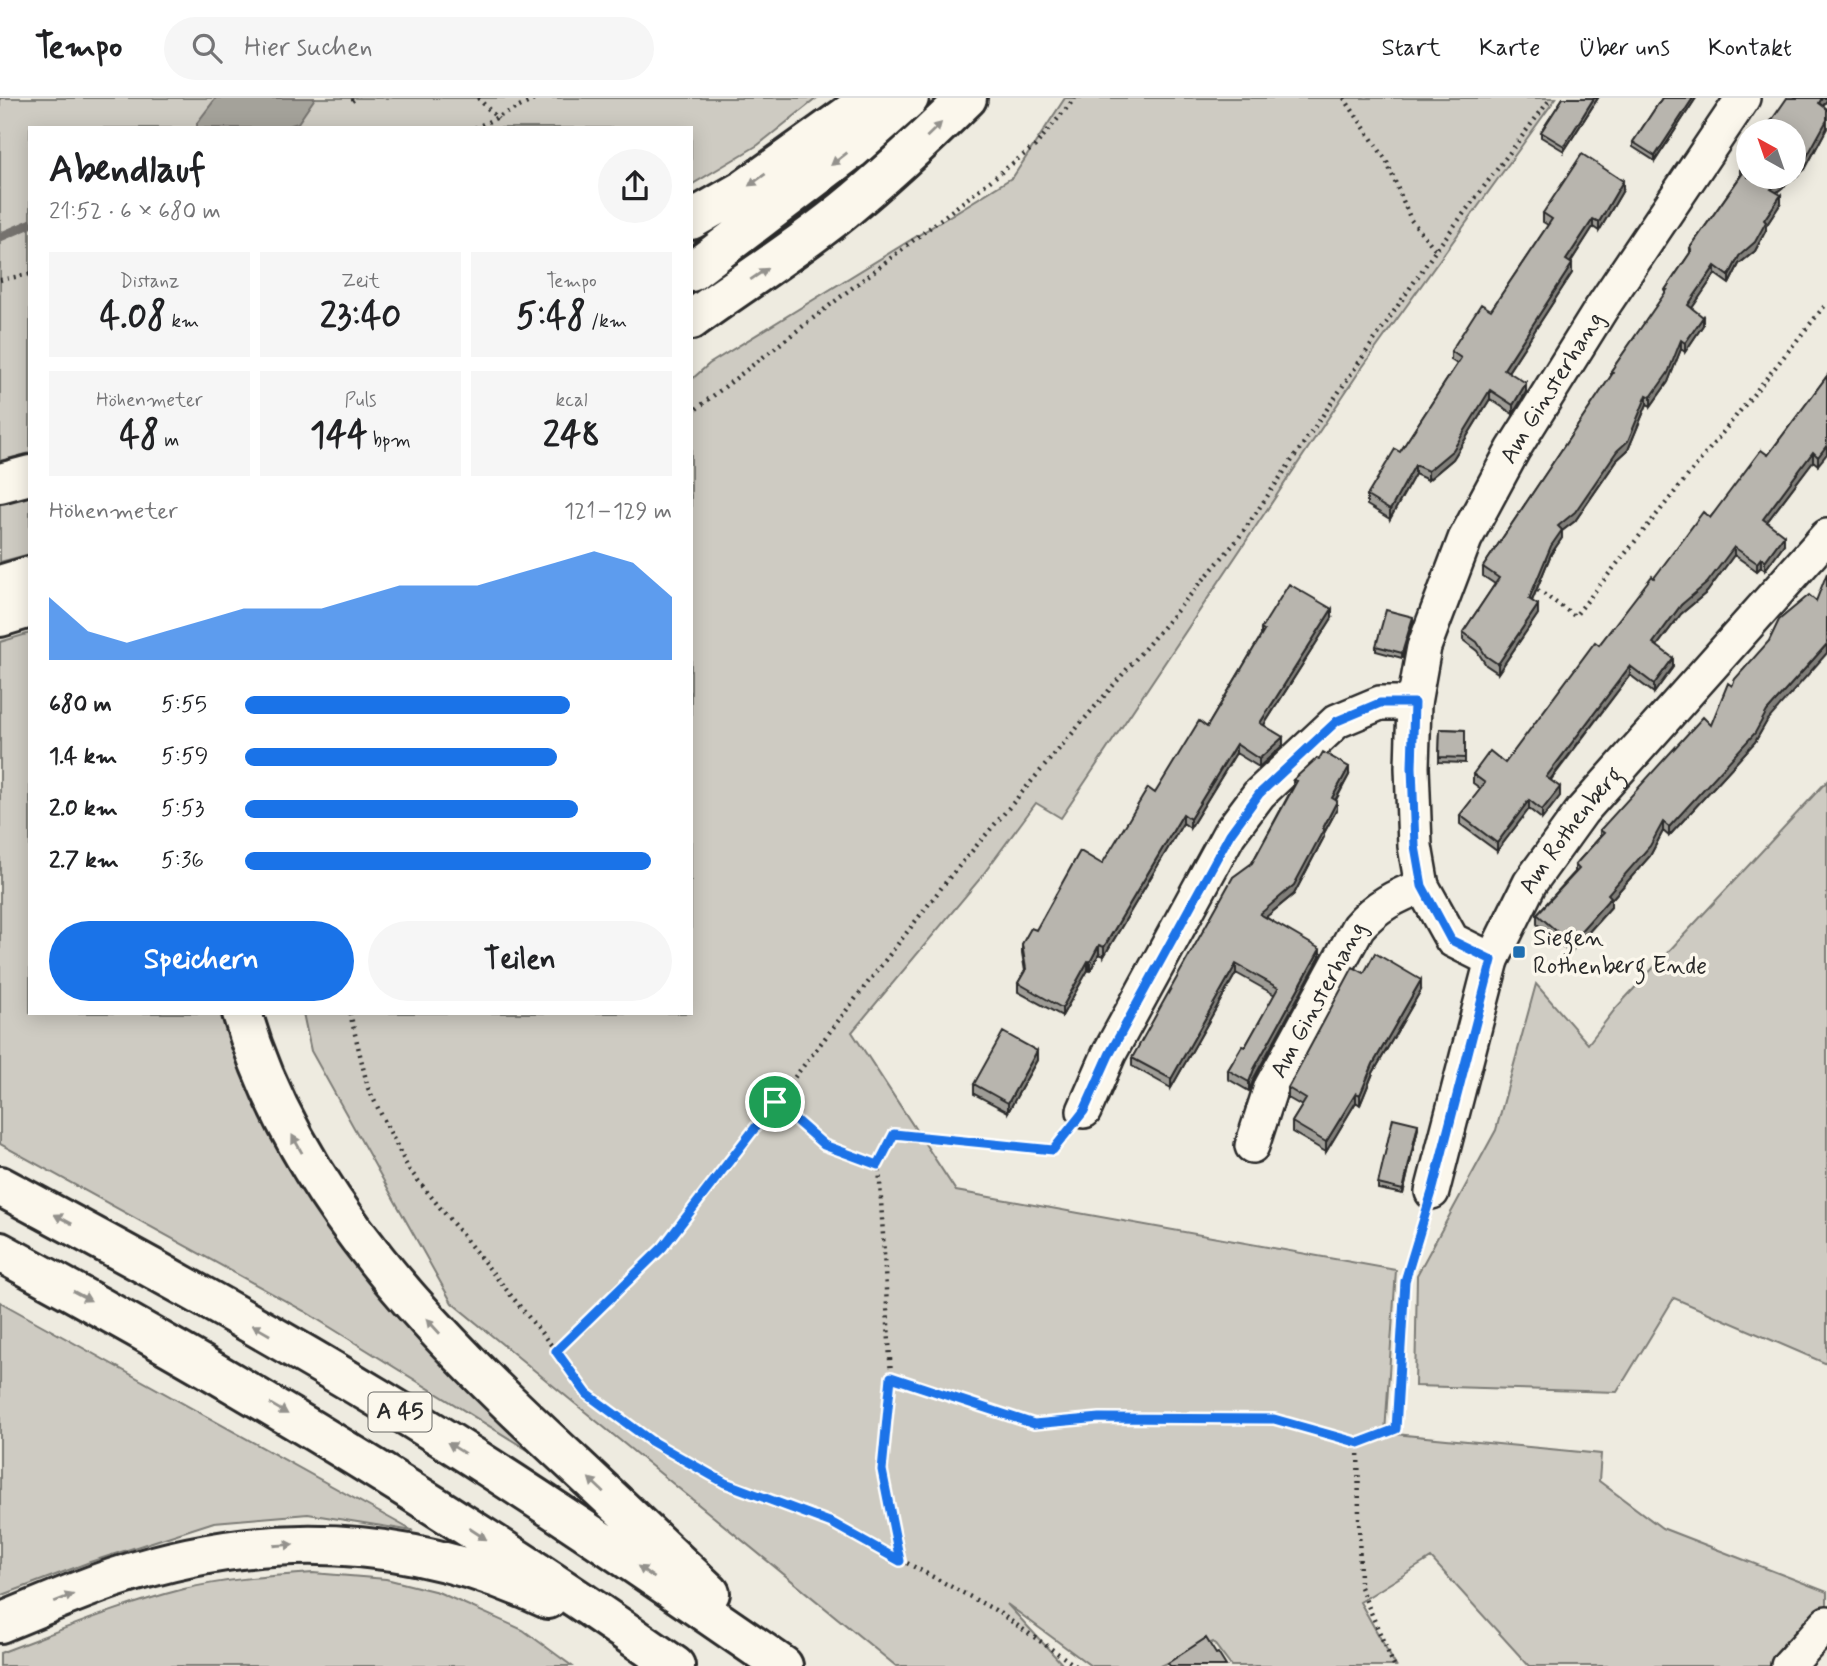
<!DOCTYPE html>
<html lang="de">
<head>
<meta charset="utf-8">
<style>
  :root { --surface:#fff; --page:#f6f6f6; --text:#202124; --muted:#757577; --line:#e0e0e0; --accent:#1a73e8 }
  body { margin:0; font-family:Mynerve,sans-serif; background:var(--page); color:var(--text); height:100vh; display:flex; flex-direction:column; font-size:26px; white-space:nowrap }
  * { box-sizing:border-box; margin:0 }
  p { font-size:23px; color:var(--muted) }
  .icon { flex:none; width:38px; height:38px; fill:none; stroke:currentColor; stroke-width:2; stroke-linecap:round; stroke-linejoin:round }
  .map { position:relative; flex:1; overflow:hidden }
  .side { position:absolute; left:28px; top:28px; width:665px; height:889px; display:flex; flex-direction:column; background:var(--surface); border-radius:0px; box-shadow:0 4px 18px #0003 }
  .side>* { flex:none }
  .needle { width:46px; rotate:320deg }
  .tools { position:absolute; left:1736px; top:21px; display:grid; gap:14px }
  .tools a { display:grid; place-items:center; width:70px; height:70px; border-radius:50%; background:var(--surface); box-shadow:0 4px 18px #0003; font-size:35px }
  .pin { position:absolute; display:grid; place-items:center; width:60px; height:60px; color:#fff; margin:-30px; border:4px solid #fff; border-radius:50%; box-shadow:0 2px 7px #0007 }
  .round { display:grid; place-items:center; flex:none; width:74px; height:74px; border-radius:37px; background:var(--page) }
  .summary { display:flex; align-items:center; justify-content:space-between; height:119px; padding:0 21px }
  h1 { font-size:38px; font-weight:700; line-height:52px }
  .figures { display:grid; grid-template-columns:repeat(3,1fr); gap:10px; height:119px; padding:7px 21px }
  .figures div { display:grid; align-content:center; border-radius:0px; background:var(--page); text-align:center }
  .figures b { font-size:35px; font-weight:700 }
  .figures small { font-size:19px; font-weight:400 }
  .figures p { font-size:19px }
  .chart { height:196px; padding:14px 21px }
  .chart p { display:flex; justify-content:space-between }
  .chart svg { width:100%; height:126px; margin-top:7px; fill:var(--accent); opacity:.7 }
  .cta { display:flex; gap:14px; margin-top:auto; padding:14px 21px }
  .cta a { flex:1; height:80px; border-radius:42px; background:var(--accent); color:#fff; font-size:28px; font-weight:700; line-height:80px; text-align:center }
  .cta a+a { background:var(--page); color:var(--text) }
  ul { padding:0 21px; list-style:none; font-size:23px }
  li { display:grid; grid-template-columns:112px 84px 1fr; align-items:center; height:52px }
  li i { height:18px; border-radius:9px; background:var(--accent) }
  header { display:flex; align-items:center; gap:42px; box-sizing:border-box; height:98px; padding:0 35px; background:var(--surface); border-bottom:2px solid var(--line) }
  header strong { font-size:33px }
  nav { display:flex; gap:38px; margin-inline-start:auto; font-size:24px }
  .search { width:490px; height:63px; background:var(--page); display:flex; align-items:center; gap:18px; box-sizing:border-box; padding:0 24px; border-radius:38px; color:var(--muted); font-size:26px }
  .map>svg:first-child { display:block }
  .green { fill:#cecbc2; stroke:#7c7b76; stroke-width:2 }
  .water { fill:#a4a29a; stroke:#74726e; stroke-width:2 }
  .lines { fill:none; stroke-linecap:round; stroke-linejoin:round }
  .stream { stroke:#74726e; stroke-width:9 }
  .minor-casing { stroke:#2b2b2b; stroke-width:38 }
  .motorway-casing { stroke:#2b2b2b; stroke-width:44 }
  .path { stroke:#2b2b2b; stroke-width:4.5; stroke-dasharray:2 5; stroke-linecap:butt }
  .minor { stroke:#fbf7ec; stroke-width:33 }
  .motorway { stroke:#fbf7ec; stroke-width:38 }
  .wall { fill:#9e9c96; stroke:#2b2b2b; stroke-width:2 }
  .shaded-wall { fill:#817f7a; stroke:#2b2b2b; stroke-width:2 }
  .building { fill:#b8b5ae; stroke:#2b2b2b; stroke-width:2 }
  .oneway { fill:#93918c }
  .route-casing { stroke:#fff; stroke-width:14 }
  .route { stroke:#1a73e8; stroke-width:9 }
  .poi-dot { fill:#1f6fb2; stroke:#fbf7ec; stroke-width:2.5 }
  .labels { text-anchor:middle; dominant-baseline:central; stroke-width:7; stroke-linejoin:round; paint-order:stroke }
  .shield { fill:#fbf7ec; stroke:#696865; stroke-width:2 }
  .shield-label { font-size:23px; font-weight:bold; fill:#2b2b2b }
  .street-label { font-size:24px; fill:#2b2b2b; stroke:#fbf7ec }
  .poi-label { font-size:24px; fill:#2b2b2b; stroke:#fbf7ec; text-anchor:start }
</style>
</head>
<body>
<header>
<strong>Tempo</strong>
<div class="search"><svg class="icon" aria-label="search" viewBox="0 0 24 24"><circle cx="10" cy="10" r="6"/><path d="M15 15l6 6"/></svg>Hier suchen</div>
<nav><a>Start</a><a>Karte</a><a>Über uns</a><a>Kontakt</a></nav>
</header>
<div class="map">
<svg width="1827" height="1568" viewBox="0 0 1827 1568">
  <rect width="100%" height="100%" fill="#eeebe0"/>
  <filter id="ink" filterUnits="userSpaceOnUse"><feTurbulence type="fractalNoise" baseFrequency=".0143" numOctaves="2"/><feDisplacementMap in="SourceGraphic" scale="14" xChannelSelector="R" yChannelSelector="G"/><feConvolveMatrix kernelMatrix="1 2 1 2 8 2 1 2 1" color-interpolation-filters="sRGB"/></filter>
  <g filter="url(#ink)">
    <path class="green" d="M0 0H817L758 47 691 87V30H30V355L0 363Z
      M1065 0H1556L1359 274 1061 720 1036 705 979 782 852 934 956 1093 1396 1172 1385 1335 1601 1356 1599 1383 1662 1430 1827 1494V1509L1773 1568H1529L1431 1460 1360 1504 1396 1568H1231L1213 1544 1161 1568H1091L1007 1506 1064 1568H896L452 1205 311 953 303 915H691V282L709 266 1013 79Z
      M30 397V456L0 464V404Z
      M30 535V915H232L267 1011 571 1379 304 1213 0 1046V544Z
      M1827 683V1266L1674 1200 1617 1294 1415 1288 1417 1177 1496 1032 1536 886 1588 946 1616 910Z
      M0 1204 413 1433 308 1416 214 1424 90 1464 0 1498Z
      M313 1475 386 1481 438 1494 523 1532 572 1568H0V1555C61 1532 121 1507 184 1491 226 1481 269 1478 313 1475Z"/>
    <path class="water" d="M216 0H315L298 25 281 30H197V25Z"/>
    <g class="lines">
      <path class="stream" d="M0 139 30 126"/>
      <defs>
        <g id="minor">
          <path id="s1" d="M1492 862 1452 842 1422 788 1415 748 1412 669 1414 605 1424 549 1465 441 1513 352 1601 211 1743 0"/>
          <path d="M1084 1013 1109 956 1229 736 1259 696 1337 623 1380 605H1414"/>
          <path id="s2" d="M1252 1048 1271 989 1358 829C1376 808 1396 798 1422 788"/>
          <path id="s3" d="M1432 1094 1492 862 1530 785 1582 713 1827 438"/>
          <path d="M1788 1568 1827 1525"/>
        </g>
        <path id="motorway" d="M691 122 745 91 872 0
          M691 174 851 52 909 0
          M691 222C742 185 795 152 844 112 887 77 927 39 967 0
          M0 385 30 377
          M0 487 30 478
          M0 519 30 510
          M242 915C296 1100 437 1240 575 1367 620 1409 665 1452 710 1495
          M0 1088C127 1156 254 1225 378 1300 517 1384 650 1476 783 1568
          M0 1154C233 1280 459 1416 675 1568
          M0 1525C38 1510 75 1493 114 1480 261 1431 407 1435 548 1501"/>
      </defs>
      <use href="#minor" class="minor-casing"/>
      <use href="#motorway" class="motorway-casing"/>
      <path class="path" d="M478 0 498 21
        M1344 0 1386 62 1411 122 1436 152
        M352 3 356 0
        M475 30 538 0
        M0 182 30 176
        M691 315 1035 48 1075 0
        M1532 488 1575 518 1827 205
        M350 915 368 990 408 1070 556 1253 587 1296 651 1343 725 1386 832 1425 995 1512 1076 1568
        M775 1004 824 1047 879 1067
        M556 1253 663 1149 949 780 1238 441 1436 152 1551 0
        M891 1279 1034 1326 1100 1320 1274 1321 1358 1345
        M900 1463 882 1372 891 1279 879 1067 894 1036 1053 1053 1066 1035
        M1394 1568 1360 1489 1358 1345 1396 1331 1405 1183 1423 1122"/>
      <use href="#minor" class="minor"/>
      <use href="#motorway" class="motorway"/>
    </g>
    <path class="wall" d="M1563 0H1598L1564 53 1541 39V34Z
      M1662 0H1696L1655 63 1633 49V44Z
      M1827 0V2L1823 8 1827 11V30L1805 71 1777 94 1781 105 1766 128V132L1755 153 1739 166 1729 186 1715 176 1692 210 1703 227 1685 254 1681 251 1668 284 1651 308 1647 306 1628 352 1617 362 1575 423 1562 433V440L1551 456 1532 503 1538 516 1498 575 1486 567 1477 553 1463 542V534L1495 486 1483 478V469L1611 278V273L1665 196V192L1690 155V150L1741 77H1740V68L1794 33Z
      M1623 92 1599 133 1593 129 1570 165 1572 175 1508 274 1526 294 1513 316 1490 301 1453 361 1428 382 1415 376 1390 421 1367 407V398L1400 354 1457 266 1451 262V253L1491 212 1548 127 1543 124V115Z
      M1827 278 1818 367 1813 363 1767 424 1784 446 1765 472 1761 469 1757 473 1734 457 1707 494 1681 516 1657 548 1673 569 1654 595 1630 577 1551 682 1560 698 1542 721 1529 711 1497 753 1460 726V717L1481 691 1473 685V676L1505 665 1599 547 1654 480 1768 357Z
      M1332 520 1264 627 1283 647 1259 669 1236 655 1190 730 1183 725 1104 858 1099 856 1090 873 1088 872 1062 918 1018 894V885L1025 873 1022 855V846L1102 766 1155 695 1207 629 1261 538V531Z
      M1413 524 1402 560 1376 553V548Z
      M1767 623 1755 644 1669 738 1663 733 1650 758 1611 802V809L1570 855 1537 826V816L1575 774V767L1600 739V732L1711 627Z
      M1440 631 1465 632V665L1439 664Z
      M1349 677 1336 702 1337 711 1324 735V739L1294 796 1266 819 1320 859 1254 980 1249 993 1228 981V972L1245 949 1275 897 1236 875 1171 990 1132 968V960L1252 765 1293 689V682Z
      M1364 875 1421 892 1373 975 1360 1007 1356 1004 1326 1054 1292 1034V1024L1302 1008 1288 1000V990Z
      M1037 962 1008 1014 974 996V986Z
      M1418 1030 1403 1096 1378 1091V1086Z"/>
    <path class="shaded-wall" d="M1594 0H1598L1564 53V48Z
      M1693 0H1696L1655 63V58Z
      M1822 0H1827V2L1819 14V5Z
      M1827 22V30L1805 71 1771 99V91L1785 79H1794V72Z
      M1623 83V92L1599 133V124Z
      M1781 97V105L1766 128V132L1755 153 1739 166 1729 186V178L1739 158Z
      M1593 121V129L1566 171V162Z
      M1572 166V175L1504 280V271Z
      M1715 168V176L1688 216V207Z
      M1703 219V227L1685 254V245Z
      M1681 242V251L1668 284 1651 308V299Z
      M1526 285V294L1513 316V307Z
      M1490 292V301L1453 361 1428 382V373Z
      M1647 297V306L1628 352 1617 362 1575 423 1562 433V440L1551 456 1529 510V501L1558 428Z
      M1827 347V356L1818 367V359Z
      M1813 354V363L1763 429V421Z
      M1415 367V376L1390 421V412Z
      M1784 437V446L1765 472V463Z
      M1734 449V457L1707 494 1681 516 1653 553V545L1681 507Z
      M1761 460V469L1757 473V465Z
      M1538 507V516L1498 575V566Z
      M1332 511V520L1260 633V625Z
      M1413 519V524L1402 560V555Z
      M1827 546V555L1767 623 1755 644 1669 738V729L1767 613Z
      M1673 560V569L1654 595V586Z
      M1630 568V577L1546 687V679Z
      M1283 639V647L1259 669V661Z
      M1236 646V655L1190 730V721Z
      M1349 669V677L1332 708V700Z
      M1560 689V698L1542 721V712Z
      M1529 702V711L1497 753V745Z
      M1337 703V711L1324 735V739L1294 796 1260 824V816L1323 730Z
      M1183 716V725L1104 858V849Z
      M1663 724V733L1650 758 1611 802V809L1570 855V845Z
      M1099 847V856L1090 873V864Z
      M1320 851V859L1254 980 1249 993V984L1254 971Z
      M1088 863V872L1062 918V910Z
      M1236 866V875L1171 990V981Z
      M1421 882V892L1373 975 1360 1007V997L1373 966Z
      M1037 953V962L1008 1014V1005Z
      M1356 995V1004L1326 1054V1044Z
      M1418 1026V1030L1403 1096V1092Z"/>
    <path class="building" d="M1563 0H1594L1564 48 1541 34Z
      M1662 0H1693L1655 58 1633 44Z
      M1787 0H1822L1819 5 1827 11V22L1805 62 1794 72V33H1764Z
      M1582 56 1623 83 1599 124 1593 121 1566 162 1572 166 1504 271 1526 285 1513 307 1490 292 1453 352 1428 373 1415 367 1390 412 1367 398 1395 351 1400 354 1461 260 1451 253 1481 206 1491 212 1552 121 1543 115Z
      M1748 56V79H1785L1771 91 1781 97 1764 122 1766 124 1755 144 1739 158 1729 178 1715 168 1688 207 1703 219 1685 245 1681 242 1668 275 1651 299 1647 297 1628 343 1617 353 1575 414 1558 428 1562 432 1551 448 1529 501 1538 507 1498 566 1486 558 1477 544 1463 534 1499 480 1483 469 1613 275 1611 273 1667 192H1665L1692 152 1690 150 1745 72 1740 68Z
      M1827 278V347L1818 359 1813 354 1763 421 1784 437 1765 463 1761 460 1757 465 1734 449 1707 485 1681 507 1653 545 1673 560 1654 586 1630 568 1546 679 1560 689 1542 712 1529 702 1497 745 1460 717 1485 685 1473 676 1490 653 1505 665 1595 544 1599 547 1652 478 1654 480 1703 414 1710 420 1761 352 1768 357Z
      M1827 475V546L1767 613 1755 635 1669 729 1663 724 1650 748 1608 796 1611 799 1570 845 1537 816 1579 771 1575 767 1604 735 1600 732 1671 654 1703 619 1711 627 1728 585 1732 588 1735 581 1769 543 1779 522 1809 497 1816 503Z
      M1289 486 1332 511 1260 625 1283 639 1259 661 1236 646 1190 721 1183 716 1104 849 1099 847 1090 864 1088 863 1062 910 1018 885 1026 871 1022 846 1031 830 1036 832 1080 753 1102 766 1148 690 1155 695 1199 623 1207 629 1264 533 1261 531Z
      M1386 512 1413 519 1402 555 1376 548Z
      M1440 631 1465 632V660L1439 659Z
      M1323 654 1349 669 1332 700 1337 703 1323 730 1324 731 1294 787 1260 816 1320 851 1254 971 1249 984 1228 972 1242 948 1245 949 1278 890 1236 866 1171 981 1132 960 1233 779 1252 765 1297 683 1293 682 1317 660 1319 661Z
      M1375 855 1421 882 1373 966 1360 997 1356 995 1326 1044 1292 1024 1306 1001 1288 990 1353 869 1364 875Z
      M1003 934 1037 953 1008 1005 974 986Z
      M1393 1020 1418 1026 1403 1092 1378 1086Z
      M1206 1540 1216 1556 1218 1555 1226 1568H1170L1168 1565Z"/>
    <defs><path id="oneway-solid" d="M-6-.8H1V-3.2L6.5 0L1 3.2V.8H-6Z" transform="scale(1.75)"/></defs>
    <g class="oneway">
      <use href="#oneway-solid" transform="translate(934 32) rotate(-44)"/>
      <use href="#oneway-solid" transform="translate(839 61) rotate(142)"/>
      <use href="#oneway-solid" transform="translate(757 82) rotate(145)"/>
      <use href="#oneway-solid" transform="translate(759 176) rotate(-34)"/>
      <use href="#oneway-solid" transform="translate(297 1046) rotate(-119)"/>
      <use href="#oneway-solid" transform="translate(63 1121) rotate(-152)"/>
      <use href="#oneway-solid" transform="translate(82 1198) rotate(28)"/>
      <use href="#oneway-solid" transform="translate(433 1228) rotate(-132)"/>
      <use href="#oneway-solid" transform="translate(261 1232) rotate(-150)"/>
      <use href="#oneway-solid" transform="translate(279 1311) rotate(31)"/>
      <use href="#oneway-solid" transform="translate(456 1350) rotate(-148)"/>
      <use href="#oneway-solid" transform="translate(596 1387) rotate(-137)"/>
      <use href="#oneway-solid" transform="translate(478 1436) rotate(33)"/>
      <use href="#oneway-solid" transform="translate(284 1447) rotate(-4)"/>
      <use href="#oneway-solid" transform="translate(646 1474) rotate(-145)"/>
      <use href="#oneway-solid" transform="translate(64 1500) rotate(-21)"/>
    </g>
  </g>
  <g class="lines" filter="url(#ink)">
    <defs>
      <path id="route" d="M1380 605H1414L1412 669 1415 748 1422 788 1451 842 1492 862 1432 1094 1405 1183 1396 1331 1359 1345 1274 1321 1100 1320 1034 1326 891 1279 882 1372 900 1463 832 1425 725 1385 651 1343 587 1296 556 1253 663 1149 775 1004 824 1047 878 1067 894 1036 1053 1052 1084 1013 1109 957 1230 736 1259 696 1337 623Z"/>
    </defs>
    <use href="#route" class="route-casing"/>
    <use href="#route" class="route"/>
  </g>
  <rect class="poi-dot" x="1512" y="847" width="14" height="14" rx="3.5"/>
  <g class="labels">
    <rect class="shield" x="368.5" y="1294.5" width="63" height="39" rx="5"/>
    <g class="shield-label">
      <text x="400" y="1314">A 45</text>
    </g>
    <g class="street-label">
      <text stroke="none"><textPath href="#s1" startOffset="637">Am Ginsterhang</textPath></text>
      <text stroke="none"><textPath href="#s3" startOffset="392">Am Rothenberg</textPath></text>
      <text stroke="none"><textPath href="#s2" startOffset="161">Am Ginsterhang</textPath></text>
    </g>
    <g class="poi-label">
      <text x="1533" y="840">Siegen<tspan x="1533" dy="28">Rothenberg Ende</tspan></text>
    </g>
  </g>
</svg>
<div class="tools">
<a><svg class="needle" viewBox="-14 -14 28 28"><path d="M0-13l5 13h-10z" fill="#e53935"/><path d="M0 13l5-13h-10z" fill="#757577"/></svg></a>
</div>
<div class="pin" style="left:775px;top:1004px;background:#1e9e55"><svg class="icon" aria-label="arrive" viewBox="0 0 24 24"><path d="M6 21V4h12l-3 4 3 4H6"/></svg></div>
<section class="side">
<div class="summary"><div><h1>Abendlauf</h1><p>21:52 · 6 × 680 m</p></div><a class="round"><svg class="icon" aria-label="share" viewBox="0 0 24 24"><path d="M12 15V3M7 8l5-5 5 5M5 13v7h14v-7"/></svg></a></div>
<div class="figures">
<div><p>Distanz</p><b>4.08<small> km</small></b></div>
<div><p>Zeit</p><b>23:40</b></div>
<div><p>Tempo</p><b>5:48<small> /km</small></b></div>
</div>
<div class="figures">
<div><p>Höhenmeter</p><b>48<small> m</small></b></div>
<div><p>Puls</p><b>144<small> bpm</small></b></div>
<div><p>kcal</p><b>248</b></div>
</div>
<div class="chart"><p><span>Höhenmeter</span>121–129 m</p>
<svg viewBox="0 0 160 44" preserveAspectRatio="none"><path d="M0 44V22L10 34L20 38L30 34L40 30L50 26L60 26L70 26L80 22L90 18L100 18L110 18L120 14L130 10L140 6L150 10L160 22V44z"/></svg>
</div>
<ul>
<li><b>680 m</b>5:55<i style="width:76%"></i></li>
<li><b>1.4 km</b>5:59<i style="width:73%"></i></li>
<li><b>2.0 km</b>5:53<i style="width:78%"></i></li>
<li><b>2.7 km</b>5:36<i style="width:95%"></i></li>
</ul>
<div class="cta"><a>Speichern</a><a>Teilen</a></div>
</section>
</div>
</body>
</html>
